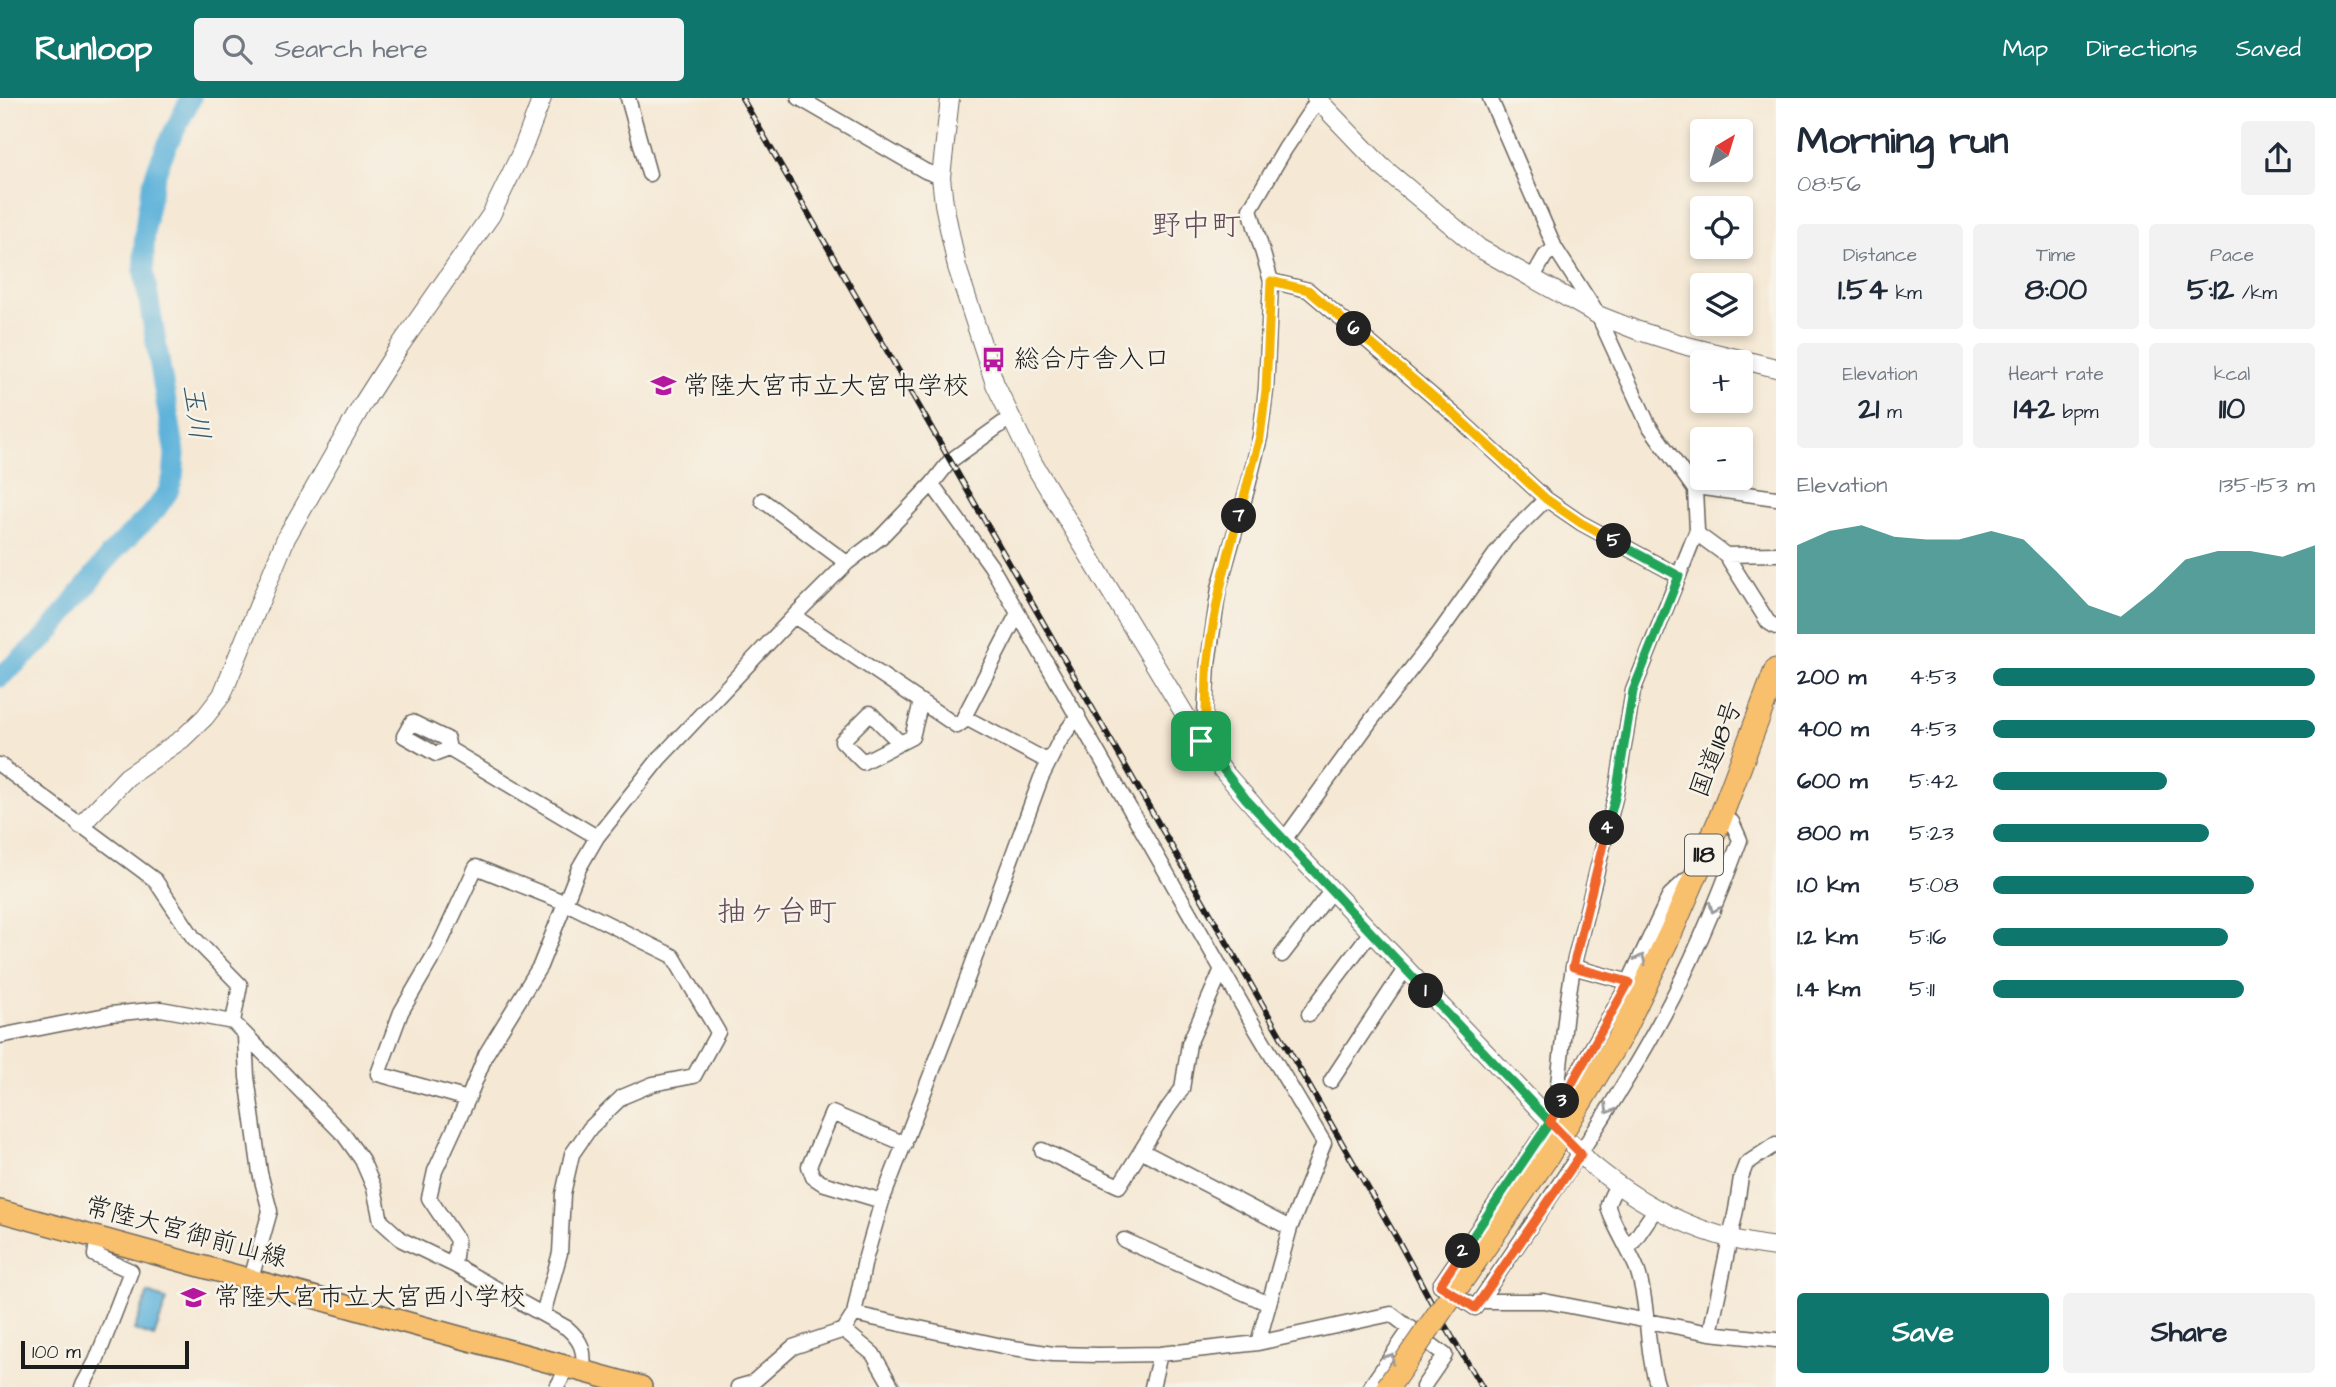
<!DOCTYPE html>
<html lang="en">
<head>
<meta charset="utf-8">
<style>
  :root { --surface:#fff; --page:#f2f2f3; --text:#1f2937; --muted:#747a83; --accent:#0f766e }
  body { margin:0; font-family:"Architects Daughter","Klee One",sans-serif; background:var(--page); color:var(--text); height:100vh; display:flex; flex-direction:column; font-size:26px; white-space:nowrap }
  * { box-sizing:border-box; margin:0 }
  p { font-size:23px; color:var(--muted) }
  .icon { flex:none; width:38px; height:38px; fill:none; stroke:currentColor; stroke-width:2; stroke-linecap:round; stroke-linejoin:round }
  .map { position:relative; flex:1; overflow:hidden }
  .drawer { display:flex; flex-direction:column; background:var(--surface); width:560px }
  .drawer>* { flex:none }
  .needle { width:46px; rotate:38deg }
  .tools { position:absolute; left:1690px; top:21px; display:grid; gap:14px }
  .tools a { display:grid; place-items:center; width:63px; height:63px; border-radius:7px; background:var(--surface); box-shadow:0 4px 10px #0003; font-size:35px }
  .scale { position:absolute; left:21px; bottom:18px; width:168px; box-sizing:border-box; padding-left:7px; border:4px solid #1c1c1c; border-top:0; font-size:19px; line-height:24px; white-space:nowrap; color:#1c1c1c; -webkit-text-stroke:5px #f7f3e8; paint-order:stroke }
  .pin { position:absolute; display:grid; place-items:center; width:60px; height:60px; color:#fff; margin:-30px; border-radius:14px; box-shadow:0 4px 10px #0006 }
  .km { position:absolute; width:35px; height:35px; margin:-18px; border-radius:50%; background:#222; color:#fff; font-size:19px; line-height:35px; text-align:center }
  .round { display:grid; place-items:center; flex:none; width:74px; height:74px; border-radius:7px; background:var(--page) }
  .head { display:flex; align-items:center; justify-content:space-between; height:119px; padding:0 21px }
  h1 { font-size:38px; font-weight:700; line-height:52px }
  .figures { display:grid; grid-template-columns:repeat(3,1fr); gap:10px; height:119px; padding:7px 21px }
  .figures div { display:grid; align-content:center; border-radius:7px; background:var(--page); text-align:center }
  .figures b { font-size:30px; font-weight:700 }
  .figures small { font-size:19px; font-weight:400 }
  .figures p { font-size:19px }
  .chart { height:196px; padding:14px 21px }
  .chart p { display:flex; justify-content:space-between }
  .chart svg { width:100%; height:126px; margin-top:7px; fill:var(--accent); opacity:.7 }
  .cta { display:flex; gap:14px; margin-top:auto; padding:14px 21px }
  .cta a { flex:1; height:80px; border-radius:7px; background:var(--accent); color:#fff; font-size:28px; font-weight:700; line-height:80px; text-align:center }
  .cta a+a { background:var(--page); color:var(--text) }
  ul { padding:0 21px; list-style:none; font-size:23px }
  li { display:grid; grid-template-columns:112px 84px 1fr; align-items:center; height:52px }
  li i { height:18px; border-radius:9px; background:var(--accent) }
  header { display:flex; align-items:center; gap:42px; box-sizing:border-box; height:98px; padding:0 35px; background:var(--accent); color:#fff }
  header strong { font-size:33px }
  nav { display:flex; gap:38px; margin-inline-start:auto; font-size:24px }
  .search { width:490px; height:63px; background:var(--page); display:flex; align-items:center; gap:18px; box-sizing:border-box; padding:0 24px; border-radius:7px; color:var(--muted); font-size:26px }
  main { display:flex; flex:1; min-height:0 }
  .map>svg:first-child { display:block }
  .water { fill:#5eb3da; stroke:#3d687b; stroke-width:2 }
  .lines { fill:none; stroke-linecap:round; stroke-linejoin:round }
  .river { stroke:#5eb3da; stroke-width:21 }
  .minor-casing { stroke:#68635c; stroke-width:17 }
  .tertiary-casing { stroke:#68635c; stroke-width:20 }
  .primary-casing { stroke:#68635c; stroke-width:24 }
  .trunk-casing { stroke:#68635c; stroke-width:25 }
  .minor { stroke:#fff; stroke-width:14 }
  .tertiary { stroke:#fff; stroke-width:18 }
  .primary { stroke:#f8bf6c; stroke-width:21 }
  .trunk { stroke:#f8bf6c; stroke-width:23 }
  .rail-casing { stroke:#1c1c1c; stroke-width:6 }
  .rail { stroke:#f7f3e8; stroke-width:3.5; stroke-dasharray:10; stroke-linecap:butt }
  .trunk-bridge-casing { stroke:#68635c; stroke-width:25; stroke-linecap:butt }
  .trunk-bridge { stroke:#f8bf6c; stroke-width:23 }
  .oneway { stroke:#999 }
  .split-1-casing { stroke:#fff; stroke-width:14 }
  .split-2-casing { stroke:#fff; stroke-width:14 }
  .split-3-casing { stroke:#fff; stroke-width:14 }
  .split-4-casing { stroke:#fff; stroke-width:14 }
  .split-5-casing { stroke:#fff; stroke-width:14 }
  .split-6-casing { stroke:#fff; stroke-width:14 }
  .split-7-casing { stroke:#fff; stroke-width:14 }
  .split-8-casing { stroke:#fff; stroke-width:14 }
  .split-1 { stroke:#22a559; stroke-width:9 }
  .split-2 { stroke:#22a559; stroke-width:9 }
  .split-3 { stroke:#f0652b; stroke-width:9 }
  .split-4 { stroke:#f0652b; stroke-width:9 }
  .split-5 { stroke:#22a559; stroke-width:9 }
  .split-6 { stroke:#f5b400; stroke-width:9 }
  .split-7 { stroke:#f5b400; stroke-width:9 }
  .split-8 { stroke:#f5b400; stroke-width:9 }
  .labels { text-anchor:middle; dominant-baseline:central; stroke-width:5; stroke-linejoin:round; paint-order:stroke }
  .shield { fill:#f7f3e8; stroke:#5e5c59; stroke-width:2 }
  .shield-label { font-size:24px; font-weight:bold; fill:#1c1c1c }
  .poi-label { font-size:26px; fill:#1c1c1c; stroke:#f7f3e8; text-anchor:start }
  .street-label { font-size:26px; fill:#1c1c1c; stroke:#f7f3e8 }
  .water-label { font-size:28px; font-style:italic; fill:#365868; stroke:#f7f3e8 }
  .quarter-label { font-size:30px; fill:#644a58; stroke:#f7f3e8 }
</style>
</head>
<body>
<header>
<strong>Runloop</strong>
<div class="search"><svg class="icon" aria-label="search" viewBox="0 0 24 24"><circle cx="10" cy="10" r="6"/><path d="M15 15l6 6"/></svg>Search here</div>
<nav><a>Map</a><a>Directions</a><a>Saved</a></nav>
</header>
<main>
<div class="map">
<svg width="1776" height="1289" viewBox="0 0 1776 1289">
  <rect width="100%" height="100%" fill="#f7f3e8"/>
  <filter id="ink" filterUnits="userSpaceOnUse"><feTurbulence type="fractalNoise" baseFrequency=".0143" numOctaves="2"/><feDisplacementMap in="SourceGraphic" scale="14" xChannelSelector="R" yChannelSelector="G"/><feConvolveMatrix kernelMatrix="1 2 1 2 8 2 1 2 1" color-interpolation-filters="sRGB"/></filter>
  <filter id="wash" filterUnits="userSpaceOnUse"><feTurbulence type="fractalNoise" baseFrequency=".00686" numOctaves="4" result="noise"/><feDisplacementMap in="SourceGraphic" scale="28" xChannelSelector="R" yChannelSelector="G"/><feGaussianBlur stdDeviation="1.57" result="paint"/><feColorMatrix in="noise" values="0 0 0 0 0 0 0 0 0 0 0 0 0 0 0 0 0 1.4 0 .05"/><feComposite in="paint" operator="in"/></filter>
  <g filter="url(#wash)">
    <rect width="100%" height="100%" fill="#f5e8d4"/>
    <path class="water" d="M148 1195 167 1202 154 1239 134 1232Z"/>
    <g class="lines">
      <path class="river" d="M0 579 45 540 111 456 156 411 168 394 173 379 175 356 144 174C143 140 146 107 156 75 164 50 179 24 191 0"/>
    </g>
  </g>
  <g filter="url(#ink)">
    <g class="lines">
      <defs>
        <path id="minor" d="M628 0 649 76
          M799 0 925 73 941 79
          M1490 0 1555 150 1598 217 1648 326 1695 392 1697 432 1633 593 1616 696 1573 869 1566 914 1557 995 1560 1006 1551 1024 1440 1187 1475 1210C1540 1113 1608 1020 1663 918 1694 861 1718 802 1740 742L1732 724
          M1532 181 1545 158 1555 150
          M1271 183 1308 192 1457 319 1546 401 1581 425 1679 478
          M932 386 991 468 1257 933 1324 1045 1290 1130 1258 1245
          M1695 392 1703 390 1776 400
          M762 402 847 465
          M1696 435 1726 457 1768 524 1776 529
          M1726 457 1776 456
          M1018 515 964 619 1049 664
          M794 518 957 628 967 621
          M1201 643 1204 632 1208 565 1219 490 1248 388 1260 339 1266 292 1271 183 1250 111 1285 51 1319 0
          M900 645 870 615 842 643 863 664 912 639 921 604
          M449 651 436 656 404 638 412 624 447 641 449 651 597 739
          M0 667 155 782 193 839 240 887 233 924
          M1284 742 1372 621 1440 534 1506 441 1546 401
          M1282 857 1332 792
          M1573 869 1629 884
          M1309 916 1371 834
          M0 938 111 916 161 911 233 924 344 1037 362 1062 374 1090 381 1123 402 1142 454 1167 567 1230C582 1243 585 1253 583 1272
          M245 938 247 979 260 1075 270 1113 251 1181
          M1331 983 1405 871
          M468 1001 378 976 401 914 437 852 476 769 566 805 673 858 718 934 694 978 653 986 622 999 590 1030 572 1056 563 1096 560 1155 543 1216
          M1560 1006 1626 890 1670 797 1686 782 1693 783
          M1042 1052 1119 1088 1168 1010 1182 991 1189 946 1222 871
          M1142 1053 1290 1130
          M1617 1087C1614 1093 1609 1101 1608 1107 1608 1118 1632 1157 1637 1171 1650 1210 1645 1252 1658 1289
          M882 1103 822 1085 813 1079 809 1068 832 1015 905 1046
          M1124 1142 1269 1206
          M1629 1150 1655 1112
          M454 1167 457 1142 429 1100 435 1073 468 1001 486 956 540 868 579 770 597 739 659 661 794 518 847 465 881 439 932 386 950 363 1010 320
          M1480 1203H1544L1710 1235 1736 1112 1741 1079 1746 1066 1776 1046
          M854 1216 1007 1249 1053 1256 1099 1257 1160 1256 1258 1245 1391 1216 1445 1257 1423 1289
          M844 1232 873 1256 892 1289
          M1710 1235 1776 1242
          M82 1289 96 1263 131 1173 95 1157 98 1139
          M557 1289 568 1269
          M738 1289 752 1285 793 1249 844 1232 854 1216 865 1162 882 1103 952 922 1041 680 1059 644 1078 617
          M1152 1289 1160 1256
          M1370 1289 1411 1230"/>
        <path id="tertiary" d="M950 0 941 79 944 106 957 169 995 286 1033 365 1201 643 1223 673 1284 742 1591 1066C1645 1111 1705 1141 1776 1149
          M1316 0 1381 68 1479 150 1598 217 1636 232 1687 248 1776 270
          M81 727 127 679 182 641 205 619 222 597 286 440 362 307 399 249 491 117 521 55 542 0"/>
        <path id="primary" d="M0 1113 641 1289"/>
        <path id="trunk" d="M1621 937 1671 834 1720 721 1776 572"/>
      </defs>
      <use href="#minor" class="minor-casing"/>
      <use href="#tertiary" class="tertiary-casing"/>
      <use href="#primary" class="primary-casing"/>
      <use href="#trunk" class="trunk-casing"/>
      <use href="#minor" class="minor"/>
      <use href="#tertiary" class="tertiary"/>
      <use href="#primary" class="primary"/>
      <use href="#trunk" class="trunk"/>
      <defs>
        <path id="rail" d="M742 0 1400 1146 1434 1209 1482 1289"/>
      </defs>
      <use href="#rail" class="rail-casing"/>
      <use href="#rail" class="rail"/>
      <defs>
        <path id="trunk-bridge" d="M1388 1289 1547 1059 1621 937"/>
      </defs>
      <use href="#trunk-bridge" class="trunk-bridge-casing"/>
      <use href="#trunk-bridge" class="trunk-bridge"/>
    </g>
    <defs><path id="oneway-chevron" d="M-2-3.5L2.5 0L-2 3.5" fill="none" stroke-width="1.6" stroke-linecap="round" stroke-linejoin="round" transform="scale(1.75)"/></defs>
    <g class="oneway">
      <use href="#oneway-chevron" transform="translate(1714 810) rotate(113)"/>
      <use href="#oneway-chevron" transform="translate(1641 861) rotate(-64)"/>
      <use href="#oneway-chevron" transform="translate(1609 1011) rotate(122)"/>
      <use href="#oneway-chevron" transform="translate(1390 1260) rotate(-55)"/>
    </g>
  </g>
  <g class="lines" filter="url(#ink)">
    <defs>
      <path id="split-1" d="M1201 643 1246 701 1426 893"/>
      <path id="split-2" d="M1426 893 1550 1024 1463 1153"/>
      <path id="split-3" d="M1463 1153 1440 1187 1475 1210 1581 1056 1550 1024 1562 1003"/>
      <path id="split-4" d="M1562 1003 1629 884 1573 869 1607 730"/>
      <path id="split-5" d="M1607 730 1616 696 1633 593 1679 478 1614 443"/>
      <path id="split-6" d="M1354 231 1457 319 1546 401 1581 425 1614 443"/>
      <path id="split-7" d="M1239 418 1260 339 1266 292 1271 183 1308 192 1354 231"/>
      <path id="split-8" d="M1201 643C1209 618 1205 589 1208 562 1214 512 1225 465 1239 418"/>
    </defs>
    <use href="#split-1" class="split-1-casing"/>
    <use href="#split-2" class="split-2-casing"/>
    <use href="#split-3" class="split-3-casing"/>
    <use href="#split-4" class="split-4-casing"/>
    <use href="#split-5" class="split-5-casing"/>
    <use href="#split-6" class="split-6-casing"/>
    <use href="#split-7" class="split-7-casing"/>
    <use href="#split-8" class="split-8-casing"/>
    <use href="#split-1" class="split-1"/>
    <use href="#split-2" class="split-2"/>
    <use href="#split-3" class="split-3"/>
    <use href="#split-4" class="split-4"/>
    <use href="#split-5" class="split-5"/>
    <use href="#split-6" class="split-6"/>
    <use href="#split-7" class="split-7"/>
    <use href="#split-8" class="split-8"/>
  </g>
  <defs>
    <symbol id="bus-bare" viewBox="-9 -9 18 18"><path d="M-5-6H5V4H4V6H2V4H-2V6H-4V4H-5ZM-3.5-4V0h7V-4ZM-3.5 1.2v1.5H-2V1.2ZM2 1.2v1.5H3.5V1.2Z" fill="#b5179e" stroke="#f7f3e8" stroke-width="2.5" paint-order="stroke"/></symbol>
    <symbol id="school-bare" viewBox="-9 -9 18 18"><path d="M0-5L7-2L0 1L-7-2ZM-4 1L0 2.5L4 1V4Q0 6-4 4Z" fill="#b5179e" stroke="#f7f3e8" stroke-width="2.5" paint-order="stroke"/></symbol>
  </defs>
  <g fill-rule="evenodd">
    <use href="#bus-bare" x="976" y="244" width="35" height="35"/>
    <use href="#school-bare" x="646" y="270" width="35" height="35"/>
    <use href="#school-bare" x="176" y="1182" width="35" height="35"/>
  </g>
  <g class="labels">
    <rect class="shield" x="1685" y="736.5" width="38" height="41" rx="5"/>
    <g class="shield-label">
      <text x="1704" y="757">118</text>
    </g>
    <g class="poi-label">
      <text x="1014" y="261">総合庁舎入口</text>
      <text x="683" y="288">常陸大宮市立大宮中学校</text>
      <text x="214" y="1199">常陸大宮市立大宮西小学校</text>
    </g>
    <g class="street-label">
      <text transform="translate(1716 651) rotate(-69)">国道118号</text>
      <text transform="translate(186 1134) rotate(15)">常陸大宮御前山線</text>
    </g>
    <g class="water-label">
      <text transform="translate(196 314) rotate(82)">玉川</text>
    </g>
    <g class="quarter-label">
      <text x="1196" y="128">野中町</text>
      <text x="777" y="814">抽ヶ台町</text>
    </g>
  </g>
</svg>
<div class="tools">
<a><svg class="needle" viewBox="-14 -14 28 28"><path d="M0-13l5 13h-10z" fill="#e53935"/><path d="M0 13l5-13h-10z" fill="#747a83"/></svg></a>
<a><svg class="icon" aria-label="locate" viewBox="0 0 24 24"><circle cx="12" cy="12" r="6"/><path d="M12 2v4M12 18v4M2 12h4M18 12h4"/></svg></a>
<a><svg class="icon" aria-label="layers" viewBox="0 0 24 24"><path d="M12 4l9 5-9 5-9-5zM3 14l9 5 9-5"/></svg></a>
<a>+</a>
<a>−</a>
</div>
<div class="scale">100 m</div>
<div class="pin" style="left:1201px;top:643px;background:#1e9e55"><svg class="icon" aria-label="arrive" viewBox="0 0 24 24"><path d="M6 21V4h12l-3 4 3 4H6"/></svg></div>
<b class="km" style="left:1426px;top:893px">1</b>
<b class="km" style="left:1463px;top:1153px">2</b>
<b class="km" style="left:1562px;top:1003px">3</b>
<b class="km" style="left:1607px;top:730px">4</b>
<b class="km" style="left:1614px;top:443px">5</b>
<b class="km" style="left:1354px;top:231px">6</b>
<b class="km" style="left:1239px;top:418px">7</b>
</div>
<section class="drawer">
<div class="head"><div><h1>Morning run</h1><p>08:56</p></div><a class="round"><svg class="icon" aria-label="share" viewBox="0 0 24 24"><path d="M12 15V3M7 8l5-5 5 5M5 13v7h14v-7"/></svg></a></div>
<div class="figures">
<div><p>Distance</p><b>1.54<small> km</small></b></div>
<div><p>Time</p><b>8:00</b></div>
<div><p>Pace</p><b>5:12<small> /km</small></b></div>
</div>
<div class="figures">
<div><p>Elevation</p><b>21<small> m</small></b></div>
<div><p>Heart rate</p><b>142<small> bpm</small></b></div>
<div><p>kcal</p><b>110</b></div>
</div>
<div class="chart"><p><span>Elevation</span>135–153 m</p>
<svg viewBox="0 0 160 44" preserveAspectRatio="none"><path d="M0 44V13L10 8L20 6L30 10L40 11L50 11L60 8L70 11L80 22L90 34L100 38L110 29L120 18L130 15L140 15L150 17L160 13V44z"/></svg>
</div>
<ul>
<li><b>200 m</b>4:53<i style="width:100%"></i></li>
<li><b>400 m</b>4:53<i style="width:100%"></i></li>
<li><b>600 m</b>5:42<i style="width:54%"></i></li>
<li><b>800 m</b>5:23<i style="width:67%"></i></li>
<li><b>1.0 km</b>5:08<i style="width:81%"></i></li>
<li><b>1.2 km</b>5:16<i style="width:73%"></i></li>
<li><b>1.4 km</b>5:11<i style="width:78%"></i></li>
</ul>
<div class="cta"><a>Save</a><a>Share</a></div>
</section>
</main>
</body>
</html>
